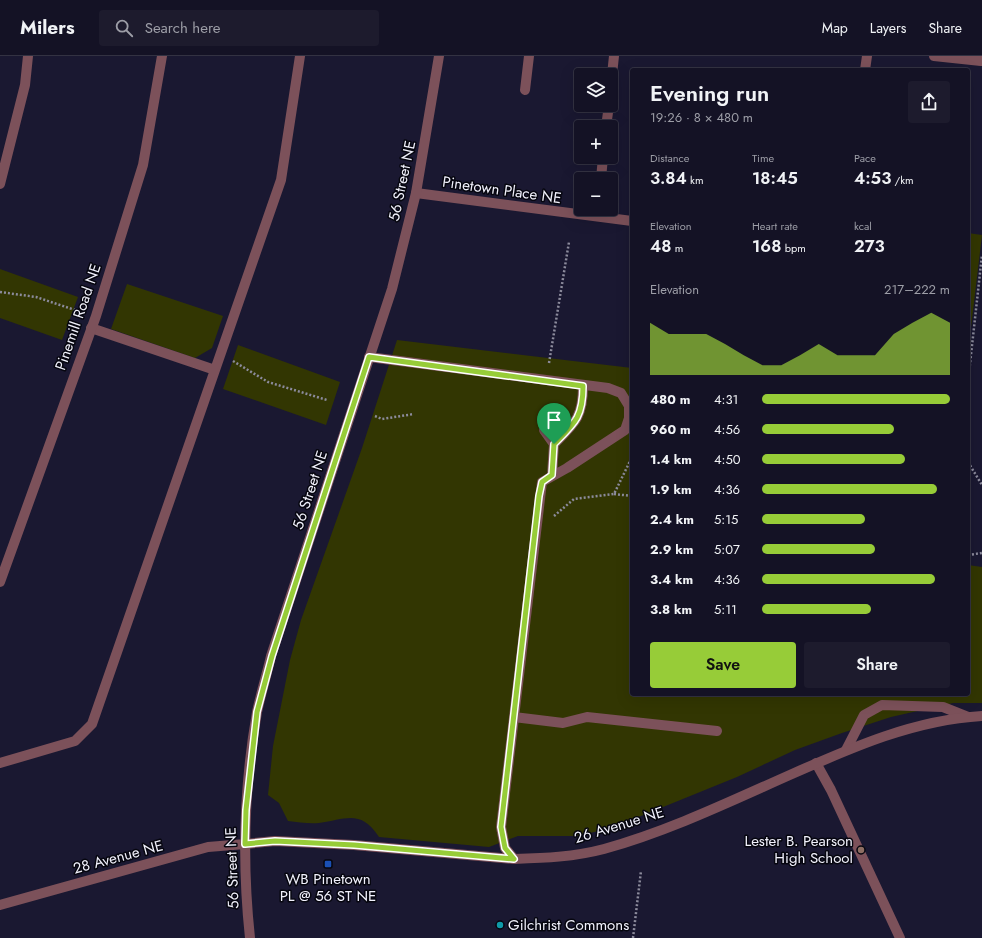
<!DOCTYPE html>
<html lang="en">
<head>
<meta charset="utf-8">
<style>
  :root { --surface:#141225; --page:#1d1b2d; --text:#f1f3f6; --muted:#9d9ea7; --line:#333242; --accent:#97cc38 }
  body { margin:0; font-family:Jost,sans-serif; background:var(--page); color:var(--text); height:100vh; display:flex; flex-direction:column; font-size:15px; white-space:nowrap }
  * { box-sizing:border-box; margin:0 }
  p { font-size:13px; color:var(--muted) }
  .icon { flex:none; width:22px; height:22px; fill:none; stroke:currentColor; stroke-width:2; stroke-linecap:round; stroke-linejoin:round }
  .map { position:relative; flex:1; overflow:hidden }
  .drawer { position:absolute; left:630px; top:12px; width:340px; height:628px; display:flex; flex-direction:column; background:var(--surface); border-radius:4px; box-shadow:0 4px 16px #0002,0 0 0 1px var(--line) }
  .drawer>* { flex:none }
  .fabs { position:absolute; left:574px; top:12px; display:grid; gap:8px }
  .fabs a { display:grid; place-items:center; width:44px; height:44px; border-radius:4px; background:var(--surface); box-shadow:0 4px 16px #0002,0 0 0 1px var(--line); font-size:20px }
  .pin { position:absolute; display:grid; place-items:center; width:34px; height:34px; color:#fff; margin:-41px -17px; border-radius:50% 50% 50% 0; rotate:-45deg; box-shadow:0 0 4px #0007 }
  .pin .icon { rotate:45deg }
  .round { display:grid; place-items:center; flex:none; width:42px; height:42px; border-radius:4px; background:var(--page) }
  .overview { display:flex; align-items:center; justify-content:space-between; height:68px; padding:0 20px }
  h1 { font-size:22px; font-weight:600; line-height:30px }
  .stats { display:grid; grid-template-columns:repeat(3,1fr); gap:6px; height:68px; padding:4px 20px }
  .stats div { display:grid; align-content:center }
  .stats b { font-size:17px; font-weight:600 }
  .stats small { font-size:11px; font-weight:400 }
  .stats p { font-size:11px }
  .chart { height:112px; padding:8px 20px }
  .chart p { display:flex; justify-content:space-between }
  .chart svg { width:100%; height:72px; margin-top:4px; fill:var(--accent); opacity:.7 }
  .button { display:flex; gap:8px; margin-top:auto; padding:8px 20px }
  .button a { flex:1; height:46px; border-radius:4px; background:var(--accent); color:#111; font-size:16px; font-weight:600; line-height:46px; text-align:center }
  .button a+a { background:var(--page); color:var(--text) }
  ul { padding:0 20px; list-style:none; font-size:13px }
  li { display:grid; grid-template-columns:64px 48px 1fr; align-items:center; height:30px }
  li i { height:10px; border-radius:5px; background:var(--accent) }
  header { display:flex; align-items:center; gap:24px; box-sizing:border-box; height:56px; padding:0 20px; background:var(--surface); border-bottom:1px solid var(--line) }
  header strong { font-size:19px }
  nav { display:flex; gap:22px; margin-inline-start:auto; font-size:14px }
  .search { width:280px; height:36px; background:var(--page); display:flex; align-items:center; gap:10px; box-sizing:border-box; padding:0 14px; border-radius:4px; color:var(--muted); font-size:15px }
  .map>svg:first-child { display:block }
  .green { fill:#323602 }
  .lines { fill:none; stroke-linecap:round; stroke-linejoin:round }
  .path { stroke:#8c8b9c; stroke-width:2.5; stroke-dasharray:2 2; stroke-linecap:butt }
  .service { stroke:#7c515a; stroke-width:10 }
  .minor { stroke:#7c515a; stroke-width:10 }
  .tertiary { stroke:#7c515a; stroke-width:10 }
  .route-casing { stroke:#fff; stroke-width:8 }
  .route { stroke:#97cc38; stroke-width:5 }
  .education-dot { fill:#8d6e63; stroke:#06060f; stroke-width:1.5 }
  .transit-dot { fill:#1a4fb4; stroke:#06060f; stroke-width:1.5 }
  .culture-dot { fill:#0f9aa8; stroke:#06060f; stroke-width:1.5 }
  .labels { text-anchor:middle; dominant-baseline:central; stroke-width:3; stroke-linejoin:round; paint-order:stroke }
  .street-label { font-size:15px; fill:#f1f1fc; stroke:#06060f }
  .poi-label { font-size:15px; fill:#f1f1fc; stroke:#06060f; text-anchor:end }
</style>
</head>
<body>
<header>
<strong>Milers</strong>
<div class="search"><svg class="icon" aria-label="search" viewBox="0 0 24 24"><circle cx="10" cy="10" r="6"/><path d="M15 15l6 6"/></svg>Search here</div>
<nav><a>Map</a><a>Layers</a><a>Share</a></nav>
</header>
<div class="map">
<svg width="982" height="882" viewBox="0 0 982 882">
  <rect width="100%" height="100%" fill="#1a1831"/>
  <path class="green" d="M968 177 982 179 968 297Z
    M0 213 78 241 62 284 0 262Z
    M127 228 223 260 212 292 195 302 111 273Z
    M397 284 632 312V638H968V509L982 511V647H953L891 661 842 677 795 694 737 721 636 762 607 773 577 780H518L489 791 379 781C361 753 346 763 319 767 309 768 298 766 288 765L279 747 268 739 273 690 290 604 301 564 362 392Z
    M238 289 340 326 326 369 223 333Z"/>
  <g class="lines">
    <path class="path" d="M0 236 36 241 81 256
      M233 305 268 326 327 344
      M549 307 569 186
      M968 326 982 199
      M375 360 382 363 414 358
      M968 406 982 429
      M614 438 632 440
      M554 460 574 443 614 438 632 401
      M968 499 982 497
      M633 882 641 815"/>
    <path class="service" d="M934 0 981 5
      M865 14 867 0
      M611 28 614 0
      M525 34 529 0
      M606 71 609 49
      M601 123 603 101
      M0 128 25 29 28 0
      M91 272 215 314
      M369 301 608 332 621 337 629 350V362L625 374 567 412 542 426 501 771 505 792 514 803
      M544 374 554 388 552 419
      M554 388C575 367 583 361 583 330
      M514 661 563 667 587 661 717 675
      M846 694 864 659 882 649 943 651 968 661
      M0 707 75 685 92 668 281 124 300 0
      M816 707 831 734 900 882
      M354 789 514 803"/>
    <path class="minor" d="M416 137 632 165
      M0 526 96 260 143 109 162 0
      M245 788 275 785 354 789
      M514 803C544 802 574 801 604 793 669 775 731 745 792 718 853 691 914 664 982 660"/>
    <path class="tertiary" d="M0 849 208 791 245 788
      M250 882C242 807 244 730 257 656 261 637 267 618 271 600L392 233 416 137 439 0"/>
  </g>
  <g class="lines">
    <defs>
      <path id="route" d="M369 301 583 330C583 361 575 367 554 388L552 419 542 426 539 440 501 771 505 792 514 803 354 789 275 785 245 788 246 754 257 656 272 600Z"/>
    </defs>
    <use href="#route" class="route-casing"/>
    <use href="#route" class="route"/>
  </g>
  <circle class="education-dot" cx="861" cy="794" r="4"/>
  <rect class="transit-dot" x="324" y="804" width="8" height="8" rx="2"/>
  <circle class="culture-dot" cx="500" cy="869" r="4"/>
  <g class="labels">
    <g class="street-label">
      <text transform="translate(402 125) rotate(-78)">56 Street NE</text>
      <text transform="translate(502 134) rotate(8)">Pinetown Place NE</text>
      <text transform="translate(78 261) rotate(-71)">Pinemill Road NE</text>
      <text transform="translate(310 434) rotate(-72)">56 Street NE</text>
      <text transform="translate(619 769) rotate(-17)">26 Avenue NE</text>
      <text transform="translate(118 801) rotate(-15)">28 Avenue NE</text>
      <text transform="translate(232 812) rotate(-92)">56 Street NE</text>
    </g>
    <g class="poi-label">
      <text x="853" y="785">Lester B. Pearson<tspan x="853" dy="17">High School</tspan></text>
      <text x="328" y="823" text-anchor="middle">WB Pinetown<tspan x="328" dy="17">PL @ 56 ST NE</tspan></text>
      <text x="508" y="869" text-anchor="start">Gilchrist Commons</text>
    </g>
  </g>
</svg>
<div class="fabs">
<a><svg class="icon" aria-label="layers" viewBox="0 0 24 24"><path d="M12 4l9 5-9 5-9-5zM3 14l9 5 9-5"/></svg></a>
<a>+</a>
<a>−</a>
</div>
<div class="pin" style="left:554px;top:388px;background:#1e9e55"><svg class="icon" aria-label="arrive" viewBox="0 0 24 24"><path d="M6 21V4h12l-3 4 3 4H6"/></svg></div>
<section class="drawer">
<div class="overview"><div><h1>Evening run</h1><p>19:26 · 8 × 480 m</p></div><a class="round"><svg class="icon" aria-label="share" viewBox="0 0 24 24"><path d="M12 15V3M7 8l5-5 5 5M5 13v7h14v-7"/></svg></a></div>
<div class="stats">
<div><p>Distance</p><b>3.84<small> km</small></b></div>
<div><p>Time</p><b>18:45</b></div>
<div><p>Pace</p><b>4:53<small> /km</small></b></div>
</div>
<div class="stats">
<div><p>Elevation</p><b>48<small> m</small></b></div>
<div><p>Heart rate</p><b>168<small> bpm</small></b></div>
<div><p>kcal</p><b>273</b></div>
</div>
<div class="chart"><p><span>Elevation</span>217–222 m</p>
<svg viewBox="0 0 160 44" preserveAspectRatio="none"><path d="M0 44V12L10 19L20 19L30 19L40 25L50 32L60 38L70 38L80 32L90 25L100 32L110 32L120 32L130 19L140 12L150 6L160 12V44z"/></svg>
</div>
<ul>
<li><b>480 m</b>4:31<i style="width:100%"></i></li>
<li><b>960 m</b>4:56<i style="width:70%"></i></li>
<li><b>1.4 km</b>4:50<i style="width:76%"></i></li>
<li><b>1.9 km</b>4:36<i style="width:93%"></i></li>
<li><b>2.4 km</b>5:15<i style="width:55%"></i></li>
<li><b>2.9 km</b>5:07<i style="width:60%"></i></li>
<li><b>3.4 km</b>4:36<i style="width:92%"></i></li>
<li><b>3.8 km</b>5:11<i style="width:58%"></i></li>
</ul>
<div class="button"><a>Save</a><a>Share</a></div>
</section>
</div>
</body>
</html>
